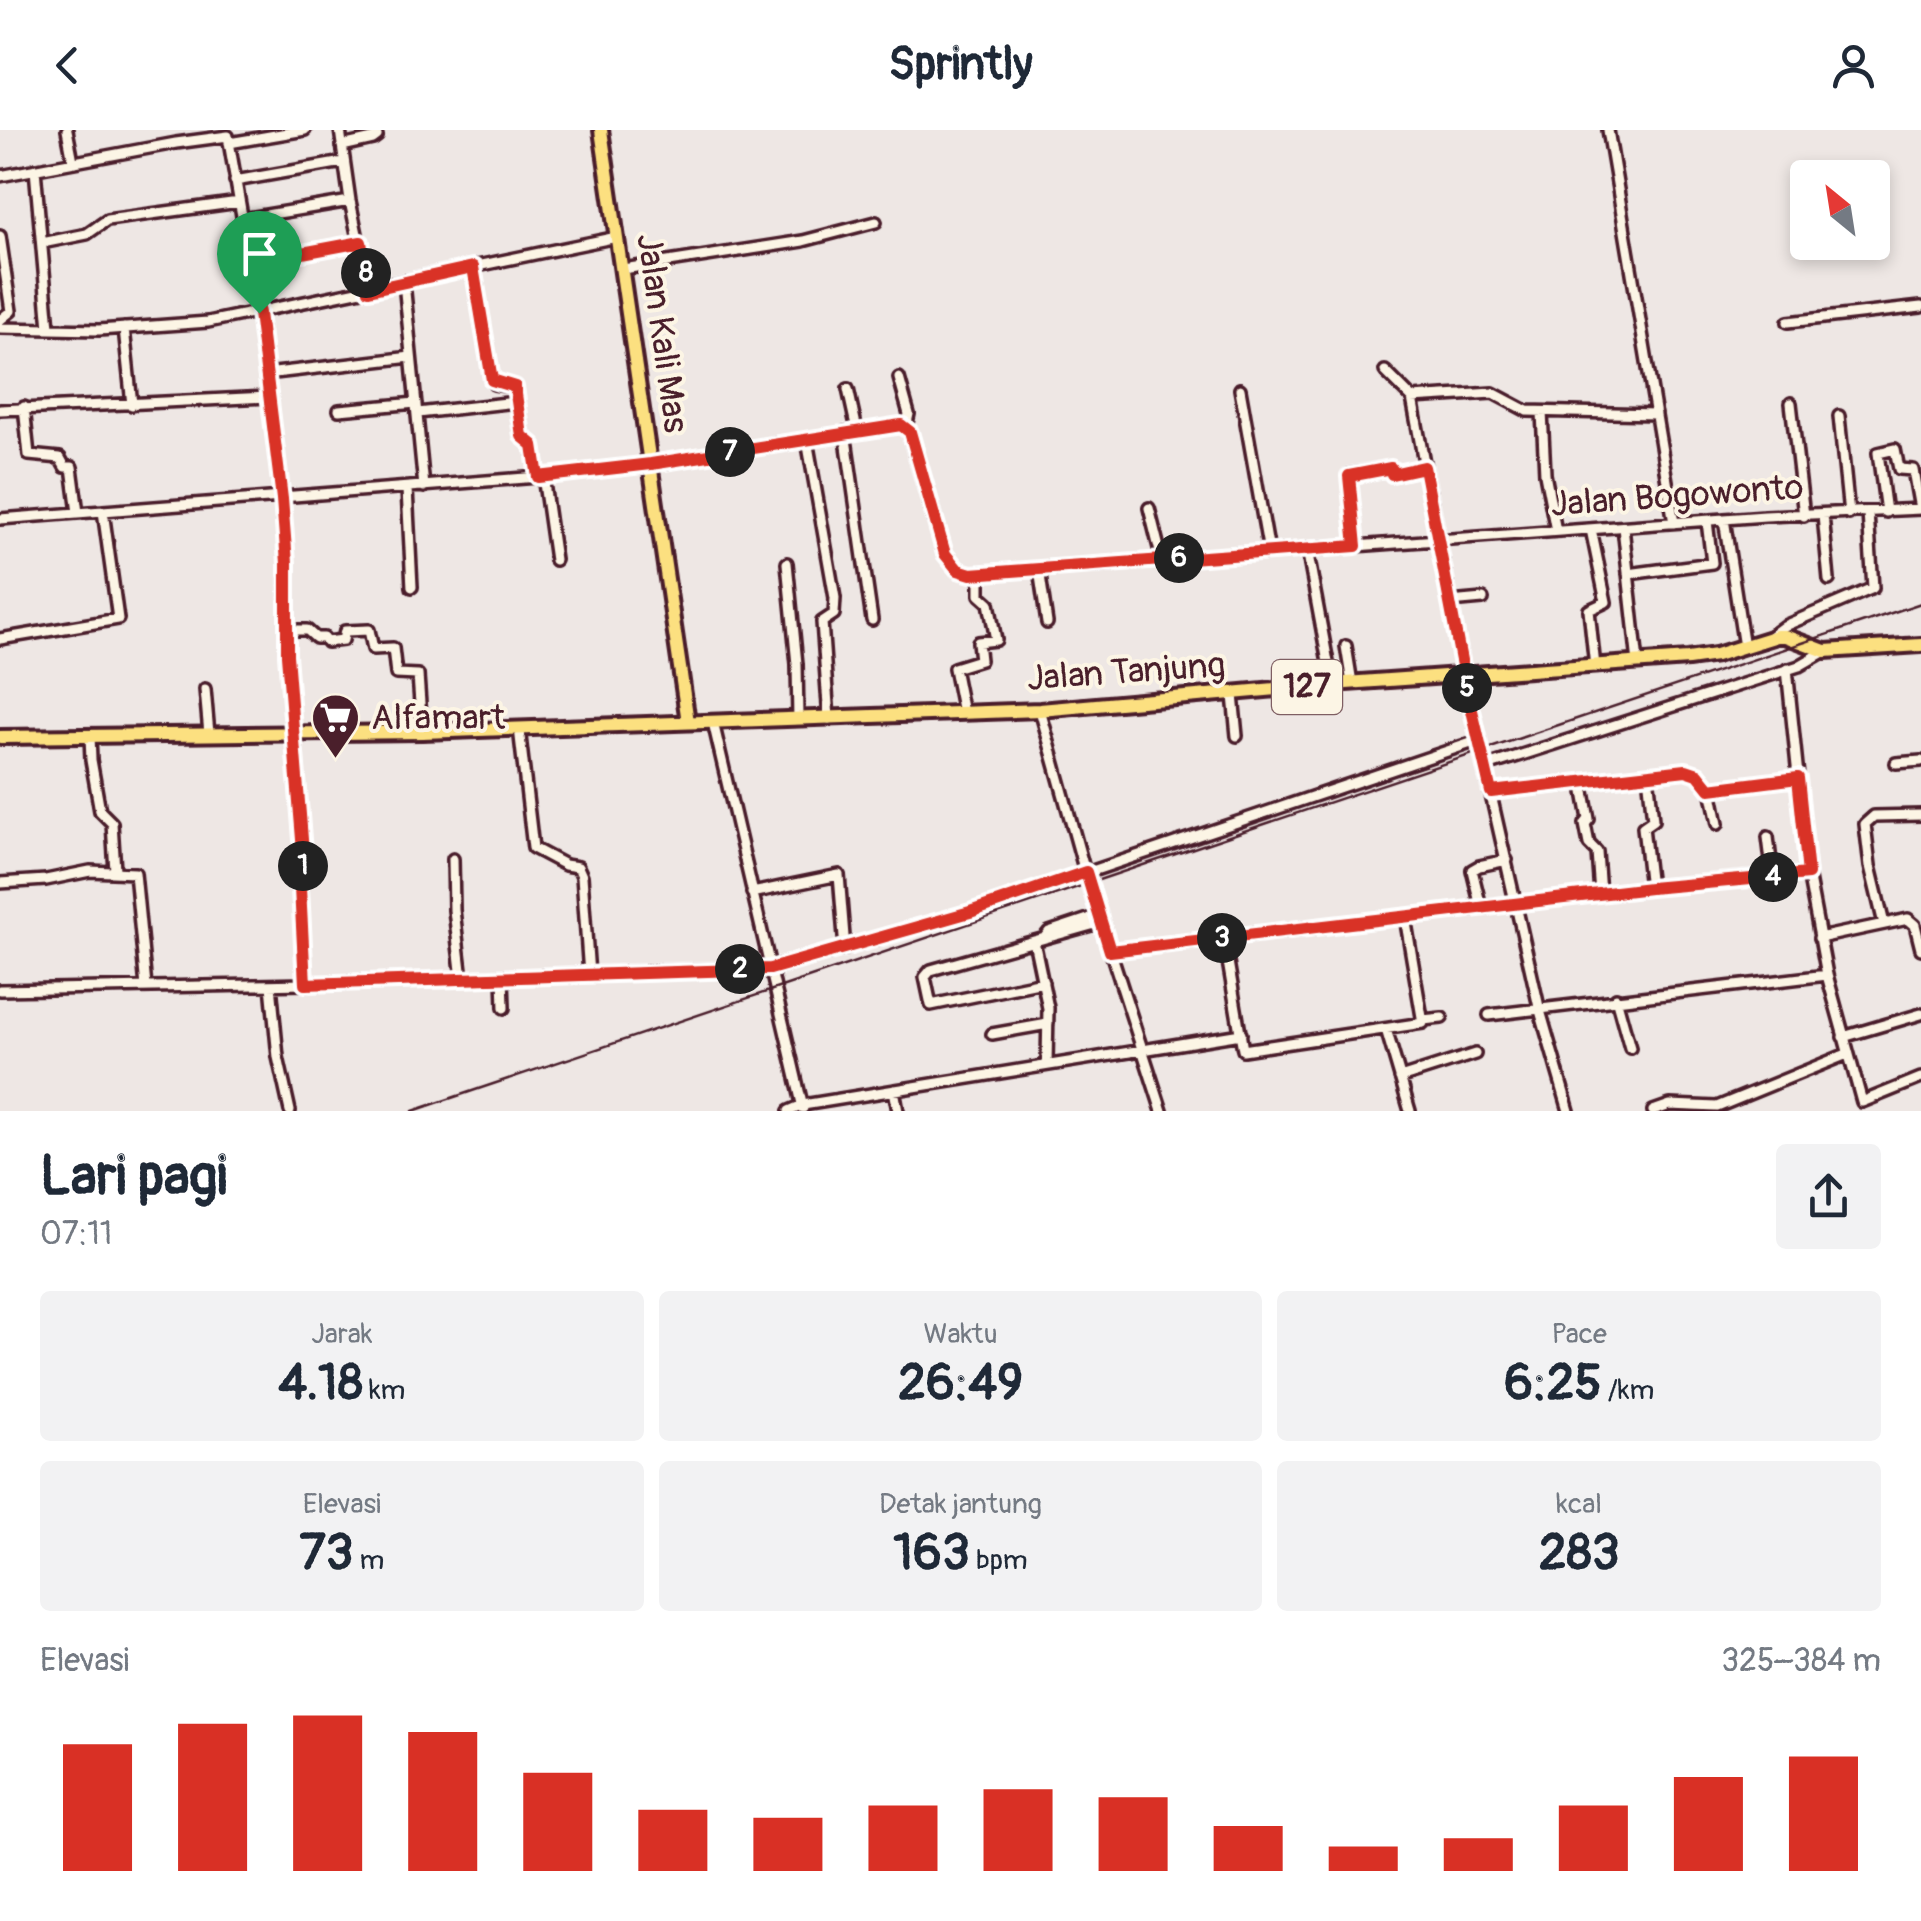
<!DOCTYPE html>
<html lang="id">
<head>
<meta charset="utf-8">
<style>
  :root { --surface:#fff; --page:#f2f2f3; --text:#1f2937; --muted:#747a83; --accent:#d93025 }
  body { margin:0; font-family:Pangolin,sans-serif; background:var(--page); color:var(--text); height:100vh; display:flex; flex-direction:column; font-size:38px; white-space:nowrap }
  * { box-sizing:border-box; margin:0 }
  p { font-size:32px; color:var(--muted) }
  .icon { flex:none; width:55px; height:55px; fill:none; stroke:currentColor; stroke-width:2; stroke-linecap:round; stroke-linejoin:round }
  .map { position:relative; height:981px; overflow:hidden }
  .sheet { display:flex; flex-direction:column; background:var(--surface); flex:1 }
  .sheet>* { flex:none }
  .needle { width:65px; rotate:330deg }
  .fabs { position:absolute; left:1790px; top:30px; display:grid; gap:20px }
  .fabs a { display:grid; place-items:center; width:100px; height:100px; border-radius:10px; background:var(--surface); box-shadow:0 5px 15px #0003; font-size:50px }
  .pin { position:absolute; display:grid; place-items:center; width:85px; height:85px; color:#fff; margin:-102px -42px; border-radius:50% 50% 50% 0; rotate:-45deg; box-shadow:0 0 10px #0007 }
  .pin .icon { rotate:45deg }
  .km { position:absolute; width:50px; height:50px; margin:-25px; border-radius:50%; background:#222; color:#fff; font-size:28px; line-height:50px; text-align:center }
  .round { display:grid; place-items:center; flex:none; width:105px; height:105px; border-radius:10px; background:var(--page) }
  .summary { display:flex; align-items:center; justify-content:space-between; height:170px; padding:0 40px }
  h1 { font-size:55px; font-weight:800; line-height:75px }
  .figures { display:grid; grid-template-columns:repeat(3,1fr); gap:15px; height:170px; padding:10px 40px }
  .figures div { display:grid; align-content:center; border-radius:10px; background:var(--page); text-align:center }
  .figures b { font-size:50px; font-weight:800 }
  .figures small { font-size:28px; font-weight:400 }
  .figures p { font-size:28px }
  .chart { height:280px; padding:20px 40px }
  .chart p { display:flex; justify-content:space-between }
  .chart svg { width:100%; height:180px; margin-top:10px; stroke:var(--accent); stroke-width:6 }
  header { display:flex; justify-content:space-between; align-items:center; height:130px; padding:0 40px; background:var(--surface); font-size:45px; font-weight:800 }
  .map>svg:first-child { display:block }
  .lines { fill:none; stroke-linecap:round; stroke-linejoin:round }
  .street-casing { stroke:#4a1f2b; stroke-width:16 }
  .primary-casing { stroke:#4a1f2b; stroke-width:20 }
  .street { stroke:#fcf5e5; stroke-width:9 }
  .primary { stroke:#fce080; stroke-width:12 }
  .rail { stroke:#4a1f2b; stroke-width:2.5 }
  .route-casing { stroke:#fff; stroke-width:20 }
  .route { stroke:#d93025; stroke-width:12 }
  .labels { text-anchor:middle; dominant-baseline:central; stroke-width:8; stroke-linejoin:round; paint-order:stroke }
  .shield { fill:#fcf5e5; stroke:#7f5f63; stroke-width:2.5 }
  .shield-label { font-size:32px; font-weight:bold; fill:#4a1f2b }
  .street-label { font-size:35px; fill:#4a1f2b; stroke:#fcf5e5 }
  .poi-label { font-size:35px; fill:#4a1f2b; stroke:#fcf5e5; text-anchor:start }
</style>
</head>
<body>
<header><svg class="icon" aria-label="back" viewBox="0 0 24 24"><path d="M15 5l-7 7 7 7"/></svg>Sprintly<svg class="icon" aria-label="person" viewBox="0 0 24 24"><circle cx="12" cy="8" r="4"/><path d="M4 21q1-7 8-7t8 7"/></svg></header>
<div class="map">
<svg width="1921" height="981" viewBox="0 0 1921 981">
  <rect width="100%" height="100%" fill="#eee7e4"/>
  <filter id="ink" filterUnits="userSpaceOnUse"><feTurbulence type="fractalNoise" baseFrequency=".01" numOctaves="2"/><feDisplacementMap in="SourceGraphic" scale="20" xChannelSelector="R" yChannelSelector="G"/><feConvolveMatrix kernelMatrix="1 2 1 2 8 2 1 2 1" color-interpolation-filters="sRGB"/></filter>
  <g filter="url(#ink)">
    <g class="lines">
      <defs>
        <path id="street" d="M67 0 73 31
          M340 0 350 71 369 160
          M1608 0 1674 393
          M229 13 305 0
          M342 16 373 9 377 6 375 0
          M35 39 49 198
          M0 46 176 13 228 6 259 183 282 369 287 433V525L304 734 300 759 305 854
          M235 51 343 32
          M242 89 350 71
          M0 106 11 181 0 190
          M42 113 87 104 107 90 239 72
          M249 133 361 112
          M473 137 492 250 494 254 515 257 522 306 533 315 538 347
          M623 139 803 111 876 92
          M404 152 424 357
          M1788 192 1921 177
          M0 198 99 200 208 192 617 107
          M124 198 132 275
          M1385 241 1412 268 1464 546 1539 877 1569 981
          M266 244 411 227
          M899 248 909 284 906 297
          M848 259 857 300
          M1240 259 1269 422
          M1412 268 1493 263 1527 281 1656 284
          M1791 273 1804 386
          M24 277 29 325 60 328 65 337H72L78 383
          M0 280 269 267
          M339 280 416 273
          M1542 282 1545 344 1556 401
          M418 283 516 272
          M1839 286 1849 384
          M845 302 872 490
          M807 310 835 468 834 484 822 492 829 589
          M543 346 555 430
          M407 359 412 457
          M1149 378 1162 430
          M1886 382 1878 323 1895 319 1899 339 1913 340 1920 379
          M1823 385 1829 450
          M0 389 538 347 651 334 901 295 909 302 945 424 958 440 971 444 1765 386 1921 379
          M1724 389 1744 517
          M1623 397 1638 533
          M1591 399 1606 472 1589 480 1595 537
          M1356 415 1349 345 1391 338 1392 344 1424 337
          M1307 419 1332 554
          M787 433 797 534 798 589
          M1039 439 1047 493
          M1628 444 1712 433 1707 391
          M1450 472 1483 469
          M287 500H307L316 508H324L327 512 343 510 345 501 369 500 373 519 393 518 396 544 418 545 422 602
          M1768 508 1784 496 1873 458 1868 383
          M0 509 118 489 103 381
          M1346 516 1352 553
          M205 559 209 604
          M1233 565 1237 606
          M1040 580 1085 742 1162 981
          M963 583 954 538 980 530 978 512 996 510 989 473 980 465V444
          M713 592 803 978
          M519 598 533 718 565 735 578 737 582 746 589 845
          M90 606 91 630 100 681 112 693 115 741
          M1896 633 1921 631
          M1487 636 1799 536 1825 521
          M1648 644 1653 690 1643 697 1650 758
          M1582 651 1589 689 1585 694 1589 714 1597 722 1600 764
          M1711 659 1718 694
          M1491 662 1686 640 1697 644 1711 659 1798 648
          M1768 707 1773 747
          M453 729 454 780 462 849
          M1808 743 1827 845 1862 972 1921 948
          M0 753 46 750 90 741 135 743 146 857
          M752 763 839 745 845 819
          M1481 777 1472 740 1479 736 1507 730
          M1884 794 1870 736 1865 694 1874 686 1921 685
          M1045 807 1049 802 1100 785
          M1224 808 1243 920 1423 893 1405 787
          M1819 808 1908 789 1915 795 1921 819
          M1034 811 1048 878 1047 934
          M1110 821 1650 758 1808 743 1787 539
          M770 839 971 782 1480 610
          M503 847 504 878
          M1043 852 931 875 925 847 931 840 1102 792
          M271 855 278 927 290 981
          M0 860 305 854 769 838
          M1616 868 1630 918
          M1489 885 1827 845
          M1423 890 1442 888
          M1386 899 1410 981
          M992 904 1048 894
          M1843 907 1921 884
          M1400 948 1475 924
          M894 960 898 981
          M789 981 803 975 1241 904
          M1653 981 1670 975 1717 977 1847 924"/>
        <path id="primary" d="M601 0 688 592
          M0 607 422 602 1040 580 1332 554 1688 529 1716 525 1777 506H1785L1825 521 1921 515"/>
      </defs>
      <use href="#street" class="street-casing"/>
      <use href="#primary" class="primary-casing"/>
      <use href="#street" class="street"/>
      <use href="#primary" class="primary"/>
      <path class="rail" d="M413 981 1921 473"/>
    </g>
  </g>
  <g class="lines" filter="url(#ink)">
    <defs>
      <path id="route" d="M361 112 369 160 473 137 492 250 515 257 522 306 533 315 538 347 651 334 901 295 910 302 945 424 958 440 971 444 1356 416 1349 346 1391 338 1392 344 1424 337 1464 546 1491 662 1686 640 1698 644 1710 659 1798 648 1808 744 1650 758 1110 821 1086 742 970 782 770 839 305 854 300 758 304 734 287 525V433L282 369 259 183 249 133Z"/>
    </defs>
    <use href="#route" class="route-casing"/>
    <use href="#route" class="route"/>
  </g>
  <defs>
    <symbol id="supermarket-pin" viewBox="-11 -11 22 30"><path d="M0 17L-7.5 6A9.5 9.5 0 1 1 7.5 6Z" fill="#4a1f2b" stroke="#fcf5e5"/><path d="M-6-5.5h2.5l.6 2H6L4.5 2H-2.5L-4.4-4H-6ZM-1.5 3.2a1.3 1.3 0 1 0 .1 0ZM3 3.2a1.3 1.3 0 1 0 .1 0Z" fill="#fff"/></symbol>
  </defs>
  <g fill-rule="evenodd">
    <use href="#supermarket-pin" x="308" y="560" width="55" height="75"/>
  </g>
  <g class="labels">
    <rect class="shield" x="1272" y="530" width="70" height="54" rx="8"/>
    <g class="shield-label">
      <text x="1307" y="557">127</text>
    </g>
    <g class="street-label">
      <text transform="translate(662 203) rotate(82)">Jalan Kali Mas</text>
      <text transform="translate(1677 366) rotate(-4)">Jalan Bogowonto</text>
      <text transform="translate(1126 542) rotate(-4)">Jalan Tanjung</text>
    </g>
    <g class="poi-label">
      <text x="371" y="588">Alfamart</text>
    </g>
  </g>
</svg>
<div class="fabs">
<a><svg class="needle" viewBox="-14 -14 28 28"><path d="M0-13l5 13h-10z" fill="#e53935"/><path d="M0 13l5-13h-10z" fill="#747a83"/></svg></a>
</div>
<div class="pin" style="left:259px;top:183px;background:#1e9e55"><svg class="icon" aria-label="arrive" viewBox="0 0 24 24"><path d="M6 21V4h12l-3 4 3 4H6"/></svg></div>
<b class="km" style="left:303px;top:736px">1</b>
<b class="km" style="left:740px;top:839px">2</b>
<b class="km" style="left:1222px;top:808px">3</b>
<b class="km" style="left:1773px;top:747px">4</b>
<b class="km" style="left:1467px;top:558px">5</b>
<b class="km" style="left:1179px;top:428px">6</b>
<b class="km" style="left:730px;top:322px">7</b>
<b class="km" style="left:366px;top:143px">8</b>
</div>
<section class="sheet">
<div class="summary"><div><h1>Lari pagi</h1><p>07:11</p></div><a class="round"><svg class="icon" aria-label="share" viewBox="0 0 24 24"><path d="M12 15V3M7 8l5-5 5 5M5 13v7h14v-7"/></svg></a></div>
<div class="figures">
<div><p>Jarak</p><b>4.18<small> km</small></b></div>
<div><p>Waktu</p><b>26:49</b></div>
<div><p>Pace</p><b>6:25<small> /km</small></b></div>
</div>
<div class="figures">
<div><p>Elevasi</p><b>73<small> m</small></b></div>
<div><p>Detak jantung</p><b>163<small> bpm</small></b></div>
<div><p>kcal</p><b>283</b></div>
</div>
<div class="chart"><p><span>Elevasi</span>325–384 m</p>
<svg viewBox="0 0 160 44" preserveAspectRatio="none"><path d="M5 44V13M15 44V8M25 44V6M35 44V10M45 44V20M55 44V29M65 44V31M75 44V28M85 44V24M95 44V26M105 44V33M115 44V38M125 44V36M135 44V28M145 44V21M155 44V16"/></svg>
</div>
</section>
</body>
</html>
